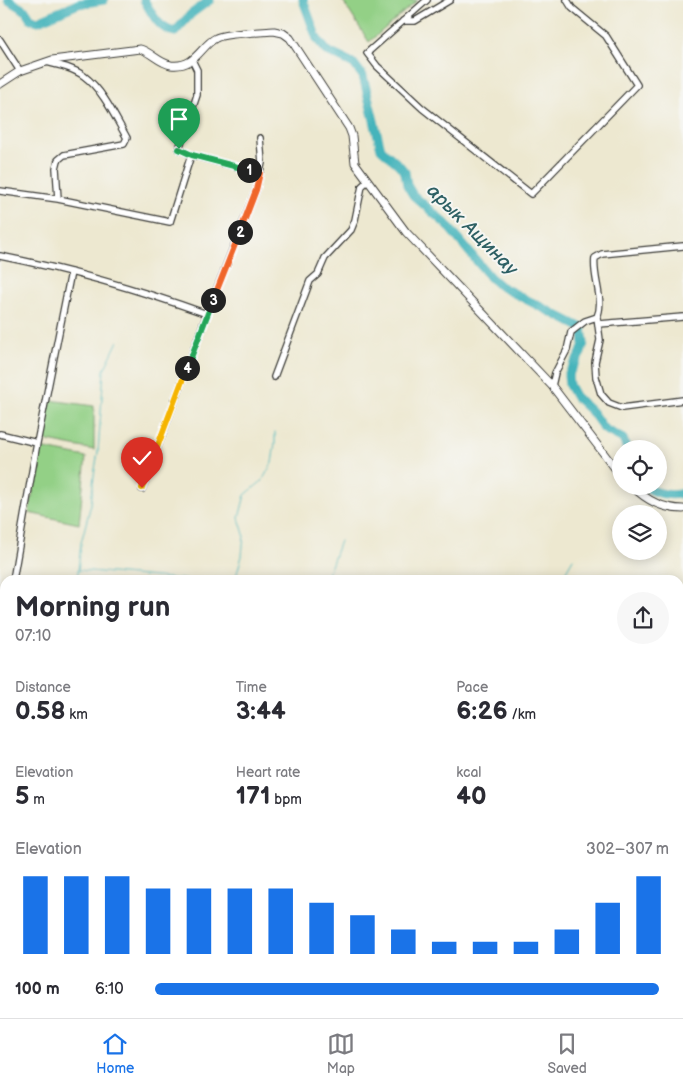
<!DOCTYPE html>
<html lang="en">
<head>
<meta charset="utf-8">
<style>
  :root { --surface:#fff; --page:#f7f7f7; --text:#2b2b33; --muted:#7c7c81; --line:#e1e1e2; --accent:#1a73e8 }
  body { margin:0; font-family:"Balsamiq Sans",sans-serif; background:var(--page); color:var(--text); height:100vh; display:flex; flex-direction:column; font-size:19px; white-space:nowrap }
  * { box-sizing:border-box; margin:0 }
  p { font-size:16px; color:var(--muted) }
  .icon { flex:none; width:28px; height:28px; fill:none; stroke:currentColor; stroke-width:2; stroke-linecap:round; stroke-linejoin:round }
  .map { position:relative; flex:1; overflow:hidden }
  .panel { position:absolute; left:0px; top:575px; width:684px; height:444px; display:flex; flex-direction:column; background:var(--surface); border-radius:15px 15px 0 0; box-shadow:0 2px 12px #0003 }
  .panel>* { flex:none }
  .fabs { position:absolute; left:612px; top:440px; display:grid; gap:10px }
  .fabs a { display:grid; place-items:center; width:55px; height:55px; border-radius:50%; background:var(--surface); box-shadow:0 2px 12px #0003; font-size:25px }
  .pin { position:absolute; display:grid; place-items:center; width:42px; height:42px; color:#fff; margin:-51px -21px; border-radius:50% 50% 50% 0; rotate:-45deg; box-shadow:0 0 5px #0007 }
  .pin .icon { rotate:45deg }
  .km { position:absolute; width:25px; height:25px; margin:-12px; border-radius:50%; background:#222; color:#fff; font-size:14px; line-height:25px; text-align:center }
  .round { display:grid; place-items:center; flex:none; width:52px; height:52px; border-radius:26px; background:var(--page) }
  .overview { display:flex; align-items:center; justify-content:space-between; height:85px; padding:0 15px }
  h1 { font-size:28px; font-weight:800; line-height:38px }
  .figures { display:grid; grid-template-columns:repeat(3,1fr); gap:8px; height:85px; padding:5px 15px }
  .figures div { display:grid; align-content:center }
  .figures b { font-size:25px; font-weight:800 }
  .figures small { font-size:14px; font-weight:400 }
  .figures p { font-size:14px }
  .chart { height:140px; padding:10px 15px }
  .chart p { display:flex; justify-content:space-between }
  .chart svg { width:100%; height:90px; margin-top:5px; stroke:var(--accent); stroke-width:6 }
  ul { padding:0 15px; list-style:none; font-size:16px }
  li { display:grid; grid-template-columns:80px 60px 1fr; align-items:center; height:38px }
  li i { height:12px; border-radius:6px; background:var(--accent) }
  .tabs { display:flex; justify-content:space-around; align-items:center; height:70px; border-top:1px solid var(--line); background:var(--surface); font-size:14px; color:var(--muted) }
  .tabs a { display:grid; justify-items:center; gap:2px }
  .tabs .selected { color:var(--accent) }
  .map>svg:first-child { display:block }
  .green { fill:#93d086; stroke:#587651 }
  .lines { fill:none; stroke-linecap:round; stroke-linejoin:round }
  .stream { stroke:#44b4bb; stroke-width:1 }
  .river { stroke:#44b4bb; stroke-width:9 }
  .minor-casing { stroke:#3b3b37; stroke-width:8 }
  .major-casing { stroke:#3b3b37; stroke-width:9 }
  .minor { stroke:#fff; stroke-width:5.5 }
  .major { stroke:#fff; stroke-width:7 }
  .split-1-casing { stroke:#fff; stroke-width:10 }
  .split-2-casing { stroke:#fff; stroke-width:10 }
  .split-3-casing { stroke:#fff; stroke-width:10 }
  .split-4-casing { stroke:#fff; stroke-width:10 }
  .split-5-casing { stroke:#fff; stroke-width:10 }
  .split-6-casing { stroke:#fff; stroke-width:10 }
  .split-1 { stroke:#22a559; stroke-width:6 }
  .split-2 { stroke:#f0652b; stroke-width:6 }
  .split-3 { stroke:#f0652b; stroke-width:6 }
  .split-4 { stroke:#22a559; stroke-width:6 }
  .split-5 { stroke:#f5b400; stroke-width:6 }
  .split-6 { stroke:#f5b400; stroke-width:6 }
  .labels { text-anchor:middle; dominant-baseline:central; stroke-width:4; stroke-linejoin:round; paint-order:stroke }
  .water-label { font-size:19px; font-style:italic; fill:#2e6064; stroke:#f6f6f2 }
</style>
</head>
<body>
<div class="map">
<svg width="683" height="1018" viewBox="0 0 683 1018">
  <rect width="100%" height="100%" fill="#f6f6f2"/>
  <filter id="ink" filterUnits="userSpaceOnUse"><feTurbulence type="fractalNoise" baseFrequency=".02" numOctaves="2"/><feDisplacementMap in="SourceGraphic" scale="10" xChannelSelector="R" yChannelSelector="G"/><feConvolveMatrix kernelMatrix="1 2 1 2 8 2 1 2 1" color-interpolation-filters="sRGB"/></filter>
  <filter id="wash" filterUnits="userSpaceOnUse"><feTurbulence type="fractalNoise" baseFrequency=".0096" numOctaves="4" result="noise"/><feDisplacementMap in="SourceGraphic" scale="20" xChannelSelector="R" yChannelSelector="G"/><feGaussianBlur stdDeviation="1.12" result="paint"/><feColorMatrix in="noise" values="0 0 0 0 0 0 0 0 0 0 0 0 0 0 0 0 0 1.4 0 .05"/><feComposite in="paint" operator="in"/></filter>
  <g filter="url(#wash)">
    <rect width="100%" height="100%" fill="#ede8d0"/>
    <path class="green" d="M342 0H418L369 42Z
      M50 400 94 406V450L43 440Z
      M41 448 86 457 79 524 29 513Z
      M5 831V905L0 904V842Z"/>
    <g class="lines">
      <path class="stream" d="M78 570 189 580
        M77 580 81 543 91 504 94 475 98 452 104 370 118 341
        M235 580 242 556 244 534 239 518 245 495 262 481 272 463 275 443V432
        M326 580 340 541
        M561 580 573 559
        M0 788 5 786
        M679 822 683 816
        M0 850 5 846
        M679 933H683
        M683 987 681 995 683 997
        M234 1014 235 1018
        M480 1014 487 1018
        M123 1018 124 1014
        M645 1018 648 1014"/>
      <path class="river" d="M8 0 26 11 31 19 38 21 78 4 104 0
        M144 0C152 13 158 29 175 32L191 14 210 0
        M303 0 317 39 327 51 354 64 363 76 381 149 399 165 405 172 407 185 413 195 446 224 490 277 500 286 582 328 584 343 581 353 568 375 569 385 575 396 592 412 604 429 623 439 627 449
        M644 486C656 493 670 497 683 493"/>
    </g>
  </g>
  <g filter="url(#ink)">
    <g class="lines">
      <defs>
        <path id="minor" d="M427 0 367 53 377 66 422 108 531 194 637 85 606 36 572 8 567 0
          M403 21H415L450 0
          M0 40 20 71
          M192 60 197 70V95L179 149 191 155 260 173
          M46 62C59 65 73 68 84 76 103 90 115 117 127 138L124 144 64 155 58 160 56 168 58 199
          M0 191 58 199 170 222 191 155
          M0 256C71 270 140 290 207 314
          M597 317 600 340 595 362 596 377 601 394 609 403 622 408 683 400
          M599 324 683 317
          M274 377 310 281 318 274 325 258 351 230 355 220 362 186 368 181
          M552 386 555 373 567 350 571 332 585 321 597 317C605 300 592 277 595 258L602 254 683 246
          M0 434 37 443
          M142 489 207 314 256 190 262 163 260 138
          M13 580 37 443 71 272
          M0 655 5 626
          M0 678 5 679
          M0 930 5 931"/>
        <path id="major" d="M0 84 20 71 52 60 140 49C151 52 159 63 171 65 196 68 201 45 216 38 225 33 262 32 274 31L283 33 290 38 349 128 352 136 355 163 406 232 552 386 621 476
          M632 486C646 500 664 509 683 509"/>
      </defs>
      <use href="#minor" class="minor-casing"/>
      <use href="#major" class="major-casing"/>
      <use href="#minor" class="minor"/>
      <use href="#major" class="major"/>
    </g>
  </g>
  <g class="lines" filter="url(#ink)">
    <defs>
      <path id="split-1" d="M179 149 192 155 249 170"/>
      <path id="split-2" d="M240 232 256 190 260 173 249 170"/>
      <path id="split-3" d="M213 300 240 232"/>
      <path id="split-4" d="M187 368 213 300"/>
      <path id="split-5" d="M161 437 187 368"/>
      <path id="split-6" d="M142 488 161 437"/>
    </defs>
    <use href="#split-1" class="split-1-casing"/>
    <use href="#split-2" class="split-2-casing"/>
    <use href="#split-3" class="split-3-casing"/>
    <use href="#split-4" class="split-4-casing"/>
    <use href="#split-5" class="split-5-casing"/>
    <use href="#split-6" class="split-6-casing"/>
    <use href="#split-1" class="split-1"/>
    <use href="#split-2" class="split-2"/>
    <use href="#split-3" class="split-3"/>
    <use href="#split-4" class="split-4"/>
    <use href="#split-5" class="split-5"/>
    <use href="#split-6" class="split-6"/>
  </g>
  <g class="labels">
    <g class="water-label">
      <text transform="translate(472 230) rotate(45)">арык Ащинау</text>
    </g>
  </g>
</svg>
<div class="fabs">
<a><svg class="icon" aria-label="locate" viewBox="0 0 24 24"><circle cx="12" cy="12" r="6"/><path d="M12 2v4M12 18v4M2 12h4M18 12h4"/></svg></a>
<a><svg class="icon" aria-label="layers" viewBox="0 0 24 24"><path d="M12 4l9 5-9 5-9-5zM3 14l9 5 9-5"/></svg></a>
</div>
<div class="pin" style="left:179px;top:149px;background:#1e9e55"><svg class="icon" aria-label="arrive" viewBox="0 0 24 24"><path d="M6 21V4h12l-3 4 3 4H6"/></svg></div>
<div class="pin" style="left:142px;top:488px;background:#d93025"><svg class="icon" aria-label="check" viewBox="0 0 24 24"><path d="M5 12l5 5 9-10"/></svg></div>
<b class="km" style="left:249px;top:170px">1</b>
<b class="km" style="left:240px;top:232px">2</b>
<b class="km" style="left:213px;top:300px">3</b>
<b class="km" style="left:187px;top:368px">4</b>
<section class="panel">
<div class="overview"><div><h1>Morning run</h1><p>07:10</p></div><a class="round"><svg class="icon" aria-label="share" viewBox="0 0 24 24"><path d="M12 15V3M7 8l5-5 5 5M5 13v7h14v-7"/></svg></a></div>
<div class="figures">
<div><p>Distance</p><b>0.58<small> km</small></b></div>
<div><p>Time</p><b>3:44</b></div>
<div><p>Pace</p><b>6:26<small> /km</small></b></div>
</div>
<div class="figures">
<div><p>Elevation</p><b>5<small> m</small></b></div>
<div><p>Heart rate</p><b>171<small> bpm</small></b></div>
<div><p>kcal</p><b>40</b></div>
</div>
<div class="chart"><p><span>Elevation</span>302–307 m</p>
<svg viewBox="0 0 160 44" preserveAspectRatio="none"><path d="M5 44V6M15 44V6M25 44V6M35 44V12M45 44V12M55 44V12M65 44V12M75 44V19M85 44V25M95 44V32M105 44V38M115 44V38M125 44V38M135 44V32M145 44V19M155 44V6"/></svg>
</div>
<ul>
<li><b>100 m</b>6:10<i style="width:98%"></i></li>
</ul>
</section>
</div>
<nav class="tabs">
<a class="selected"><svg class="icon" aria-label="home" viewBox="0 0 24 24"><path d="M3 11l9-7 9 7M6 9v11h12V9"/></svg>Home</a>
<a><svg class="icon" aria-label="map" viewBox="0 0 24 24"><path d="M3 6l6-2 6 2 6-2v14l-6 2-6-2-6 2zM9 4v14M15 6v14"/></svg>Map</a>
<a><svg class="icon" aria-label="saved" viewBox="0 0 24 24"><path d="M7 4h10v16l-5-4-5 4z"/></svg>Saved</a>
</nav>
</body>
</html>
